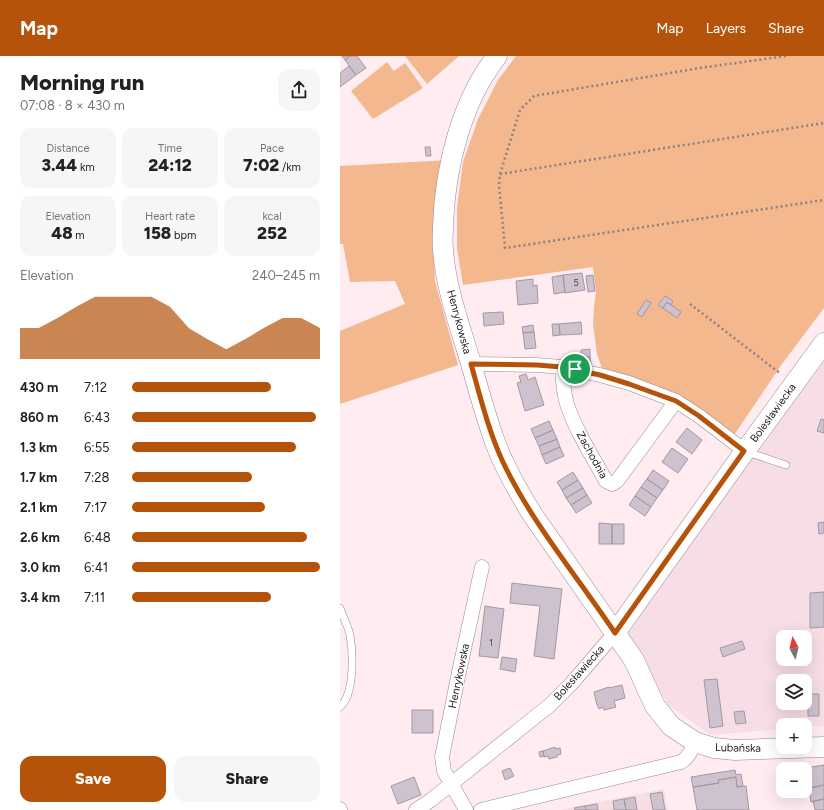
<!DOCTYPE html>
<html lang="en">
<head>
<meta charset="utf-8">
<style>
  :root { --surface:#fff; --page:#f6f6f6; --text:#222; --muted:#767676; --accent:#b45309 }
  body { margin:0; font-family:Figtree,sans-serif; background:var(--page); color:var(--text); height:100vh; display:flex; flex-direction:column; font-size:15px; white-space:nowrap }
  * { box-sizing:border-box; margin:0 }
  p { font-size:13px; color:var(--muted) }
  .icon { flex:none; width:22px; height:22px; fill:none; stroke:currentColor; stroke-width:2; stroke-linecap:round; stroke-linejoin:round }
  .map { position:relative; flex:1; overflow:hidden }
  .side { display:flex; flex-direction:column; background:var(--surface); width:340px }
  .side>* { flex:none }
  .needle { width:26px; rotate:353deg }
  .tools { position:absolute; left:436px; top:574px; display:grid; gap:8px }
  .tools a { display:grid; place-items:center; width:36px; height:36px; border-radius:8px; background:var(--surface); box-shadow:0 4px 16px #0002; font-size:20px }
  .pin { position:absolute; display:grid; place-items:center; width:34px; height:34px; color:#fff; margin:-17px; border:2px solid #fff; border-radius:50%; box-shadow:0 1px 4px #0007 }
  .round { display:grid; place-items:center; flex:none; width:42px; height:42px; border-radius:12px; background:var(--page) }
  .headline { display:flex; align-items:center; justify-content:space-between; height:68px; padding:0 20px }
  h1 { font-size:22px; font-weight:800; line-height:30px }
  .figures { display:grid; grid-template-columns:repeat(3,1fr); gap:6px; height:68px; padding:4px 20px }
  .figures div { display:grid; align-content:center; border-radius:10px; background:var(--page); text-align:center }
  .figures b { font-size:17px; font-weight:800 }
  .figures small { font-size:11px; font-weight:400 }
  .figures p { font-size:11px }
  .chart { height:112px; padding:8px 20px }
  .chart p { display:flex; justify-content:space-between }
  .chart svg { width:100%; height:72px; margin-top:4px; fill:var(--accent); opacity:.7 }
  .primary-button { display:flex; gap:8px; margin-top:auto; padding:8px 20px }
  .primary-button a { flex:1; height:46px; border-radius:12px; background:var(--accent); color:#fff; font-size:16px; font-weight:800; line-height:46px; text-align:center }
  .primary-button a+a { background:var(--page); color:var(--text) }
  ul { padding:0 20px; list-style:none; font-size:13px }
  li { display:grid; grid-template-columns:64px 48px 1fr; align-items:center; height:30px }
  li i { height:10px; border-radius:5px; background:var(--accent) }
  header { display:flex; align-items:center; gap:24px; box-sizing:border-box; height:56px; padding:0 20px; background:var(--accent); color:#fff }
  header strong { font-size:19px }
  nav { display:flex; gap:22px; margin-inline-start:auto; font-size:14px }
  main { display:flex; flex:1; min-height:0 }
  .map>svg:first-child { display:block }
  .built { fill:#f7dde5; fill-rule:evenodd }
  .green { fill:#f3b88d }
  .building { fill:#cec2ce; stroke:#a398a3 }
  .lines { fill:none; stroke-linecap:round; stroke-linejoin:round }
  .lane-casing { stroke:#99888e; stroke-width:8 }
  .street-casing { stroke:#99888e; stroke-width:15 }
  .secondary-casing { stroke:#99888e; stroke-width:21 }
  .path { stroke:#8d8084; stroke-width:2.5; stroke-dasharray:2 3; stroke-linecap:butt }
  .lane { stroke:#fff; stroke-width:7 }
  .street { stroke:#fff; stroke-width:14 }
  .secondary { stroke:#fff; stroke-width:20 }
  .route-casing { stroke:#fff; stroke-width:8 }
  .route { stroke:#b45309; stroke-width:5 }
  .labels { text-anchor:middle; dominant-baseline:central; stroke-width:3; stroke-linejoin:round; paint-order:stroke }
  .number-label { font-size:9px; fill:#4c4348 }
  .street-label { font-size:11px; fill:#20191c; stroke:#fff }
</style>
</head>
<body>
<header>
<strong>Map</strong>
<nav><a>Map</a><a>Layers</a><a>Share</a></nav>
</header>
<main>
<section class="side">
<div class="headline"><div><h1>Morning run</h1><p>07:08 · 8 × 430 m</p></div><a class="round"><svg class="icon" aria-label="share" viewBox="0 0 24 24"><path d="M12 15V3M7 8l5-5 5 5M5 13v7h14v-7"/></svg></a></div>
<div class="figures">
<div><p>Distance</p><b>3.44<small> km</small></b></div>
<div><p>Time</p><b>24:12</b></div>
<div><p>Pace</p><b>7:02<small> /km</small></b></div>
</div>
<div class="figures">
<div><p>Elevation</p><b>48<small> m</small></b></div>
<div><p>Heart rate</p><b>158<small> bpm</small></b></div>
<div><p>kcal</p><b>252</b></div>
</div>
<div class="chart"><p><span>Elevation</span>240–245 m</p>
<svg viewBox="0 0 160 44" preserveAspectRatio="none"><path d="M0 44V25L10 25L20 19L30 12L40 6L50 6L60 6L70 6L80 12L90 25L100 32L110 38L120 32L130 25L140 19L150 19L160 25V44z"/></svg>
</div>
<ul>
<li><b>430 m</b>7:12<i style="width:74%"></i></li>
<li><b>860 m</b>6:43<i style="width:98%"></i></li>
<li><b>1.3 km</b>6:55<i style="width:87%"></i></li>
<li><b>1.7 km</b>7:28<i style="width:64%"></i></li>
<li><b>2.1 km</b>7:17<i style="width:71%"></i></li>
<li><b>2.6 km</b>6:48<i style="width:93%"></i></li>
<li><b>3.0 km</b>6:41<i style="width:100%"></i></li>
<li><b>3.4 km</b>7:11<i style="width:74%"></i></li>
</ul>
<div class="primary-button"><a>Save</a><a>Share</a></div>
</section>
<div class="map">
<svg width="484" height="754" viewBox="0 0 484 754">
  <rect width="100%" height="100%" fill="#feecf1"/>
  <path class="built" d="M484 306V670L465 671V669H443V673L371 679 328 649 285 571 382 438ZM443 581H465V603H443ZM443 625H465V647H443Z
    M324 733 328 754H219Z"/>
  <path class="green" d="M65 0H119L87 28Z
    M176 0H484V252L442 308 392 382 263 315 257 298 253 268 254 251 256 236 253 211 123 229 117 192V152L123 106 138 63 158 24Z
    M47 6 54 15 65 7 83 32 33 63 11 35Z
    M110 104 94 207 95 225 118 309 0 348V275L65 248 55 225 10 226 3 188H0V110Z"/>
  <path class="building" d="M2 0H10L5 4Z
    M10 0H17L26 12 16 19 5 4Z
    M9 10 16 19 0 31V17Z
    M85 91H90L91 100H86Z
    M242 217 245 234 225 237 223 219Z
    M223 219 225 236 214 238 212 221Z
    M253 219 255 235 248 236 246 220Z
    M193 223V230L197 229 198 247 178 249 176 225Z
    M325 240 333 245 331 249 327 246 323 252 318 249Z
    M306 244 311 247 302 261 297 258Z
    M327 246 341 256 337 262 323 252Z
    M163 256 164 268 144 270 143 257Z
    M241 266 242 278 220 279 219 268Z
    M212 268H219L220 279 213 280Z
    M193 269 194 276 183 277 182 271Z
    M194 276 196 292 185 293 183 277Z
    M250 293V301H241V294Z
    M244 301H250L251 308 244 309Z
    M186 318 188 324 195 321 204 349 185 355 177 327 181 326 179 320Z
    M481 363 484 364V377L477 375Z
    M209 365 213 374 195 382 191 373Z
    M347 372 362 384 352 398 336 386Z
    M213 374 217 383 199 390 195 382Z
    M217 383 220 391 202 399 199 390Z
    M220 391 224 400 206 408 202 399Z
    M332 392 348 403 338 417 322 406Z
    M313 414 329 425 323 434 307 423Z
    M233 416 238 424 222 434 217 426Z
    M307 423 323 434 317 442 301 431Z
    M238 424 243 432 226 442 222 434Z
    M301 431 317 442 311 451 295 440Z
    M243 432 247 439 231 449 226 442Z
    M247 439 252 447 236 457 231 449Z
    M295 440 311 451 305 460 289 449Z
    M484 466V477L479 478 478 467Z
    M259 467 272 468V488H259Z
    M272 468H284V488H272Z
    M172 527 222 533 214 603 194 600 200 550 170 547Z
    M484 536V571L470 572V537Z
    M145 550 164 553 158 602 139 600Z
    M402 585 405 593 383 601 380 592Z
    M162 601 177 603 175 616 160 613Z
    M377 623 383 670 370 672 364 624Z
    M282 629 285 642 274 645 276 651 264 654 263 651 259 653 256 646V645L254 636 269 631V632Z
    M468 638H479V660H468Z
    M72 654H93V677H72Z
    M404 655 406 667 396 668 394 656Z
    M215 691V693L220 692 221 698 217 699V701L209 703 208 700 204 701 203 695Z
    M203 695 204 700 200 701 199 696Z
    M484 709V729L467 733 465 724V718H467L466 712Z
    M170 712 174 720 165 724 162 715Z
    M395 714 396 719 401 718 403 730 397 731 396 721 378 724 379 727 353 731 351 721Z
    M74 721 81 739 58 748 51 730Z
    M396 721 397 731 406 730 409 754H357L353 731 379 727 378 724Z
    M484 729V743L471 746 469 732Z
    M322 736 325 754H313L310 738Z
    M295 741 297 754H286L284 743Z
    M284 743 286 754H274L273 745Z
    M484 743V754H475L473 745Z
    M257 748 258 754H246L245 750Z
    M245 750 246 754H235L234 752Z"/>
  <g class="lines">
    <defs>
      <path id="lane" d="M407 396 446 409
        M0 552C3 561 8 570 10 579 13 596 15 638 0 651"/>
      <path id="street" d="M131 308 197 309 222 311 260 319 289 327 336 345 359 360 405 395
        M222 311C223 323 223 336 227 348 236 375 252 400 266 425L272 428 277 425 336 345
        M0 753V754
        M76 754 91 744 210 649 231 628 275 577
        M126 754 104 715 102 701 119 616 142 511
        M141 754 341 706C349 701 351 695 355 686"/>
      <path id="secondary" d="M157 0C121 46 105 112 103 170 103 178 102 186 103 194 106 234 121 273 132 311 139 336 146 361 155 386 164 411 178 435 192 458L294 604 315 650 331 670 355 686 374 692 395 694 484 691
        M275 577 405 395 484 287"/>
    </defs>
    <use href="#lane" class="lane-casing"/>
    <use href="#street" class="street-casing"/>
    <use href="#secondary" class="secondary-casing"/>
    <path class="path" d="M446 0 360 12 194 40 180 54 160 118 159 129 165 192 484 144
      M160 118 484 67
      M350 248 441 318"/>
    <use href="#lane" class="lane"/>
    <use href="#street" class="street"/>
    <use href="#secondary" class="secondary"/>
  </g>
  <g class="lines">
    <defs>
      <path id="route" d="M131 308 197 309 222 311 260 319 289 328 336 345 359 360 404 395 275 577C237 520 191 466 162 404 148 373 140 340 131 308Z"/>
    </defs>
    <use href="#route" class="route-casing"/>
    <use href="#route" class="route"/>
  </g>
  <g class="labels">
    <g class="number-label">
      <text x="236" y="226">5</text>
      <text x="151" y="586">1</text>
    </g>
    <g class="street-label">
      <text transform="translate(119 266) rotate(75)">Henrykowska</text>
      <text transform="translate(433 357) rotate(-54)">Bolesławiecka</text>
      <text transform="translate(252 399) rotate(61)">Zachodnia</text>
      <text transform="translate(239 617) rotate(-48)">Bolesławiecka</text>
      <text transform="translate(119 620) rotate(-78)">Henrykowska</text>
      <text transform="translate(398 692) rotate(1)">Lubańska</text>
    </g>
  </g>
</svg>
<div class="tools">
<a><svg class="needle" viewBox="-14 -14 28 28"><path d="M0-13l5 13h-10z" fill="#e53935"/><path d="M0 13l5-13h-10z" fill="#767676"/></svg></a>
<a><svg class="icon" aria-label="layers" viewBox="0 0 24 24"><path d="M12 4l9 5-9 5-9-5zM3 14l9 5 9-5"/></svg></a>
<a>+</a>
<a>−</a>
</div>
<div class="pin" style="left:235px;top:313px;background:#1e9e55"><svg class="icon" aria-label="arrive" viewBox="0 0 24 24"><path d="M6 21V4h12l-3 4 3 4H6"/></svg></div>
</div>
</main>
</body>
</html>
